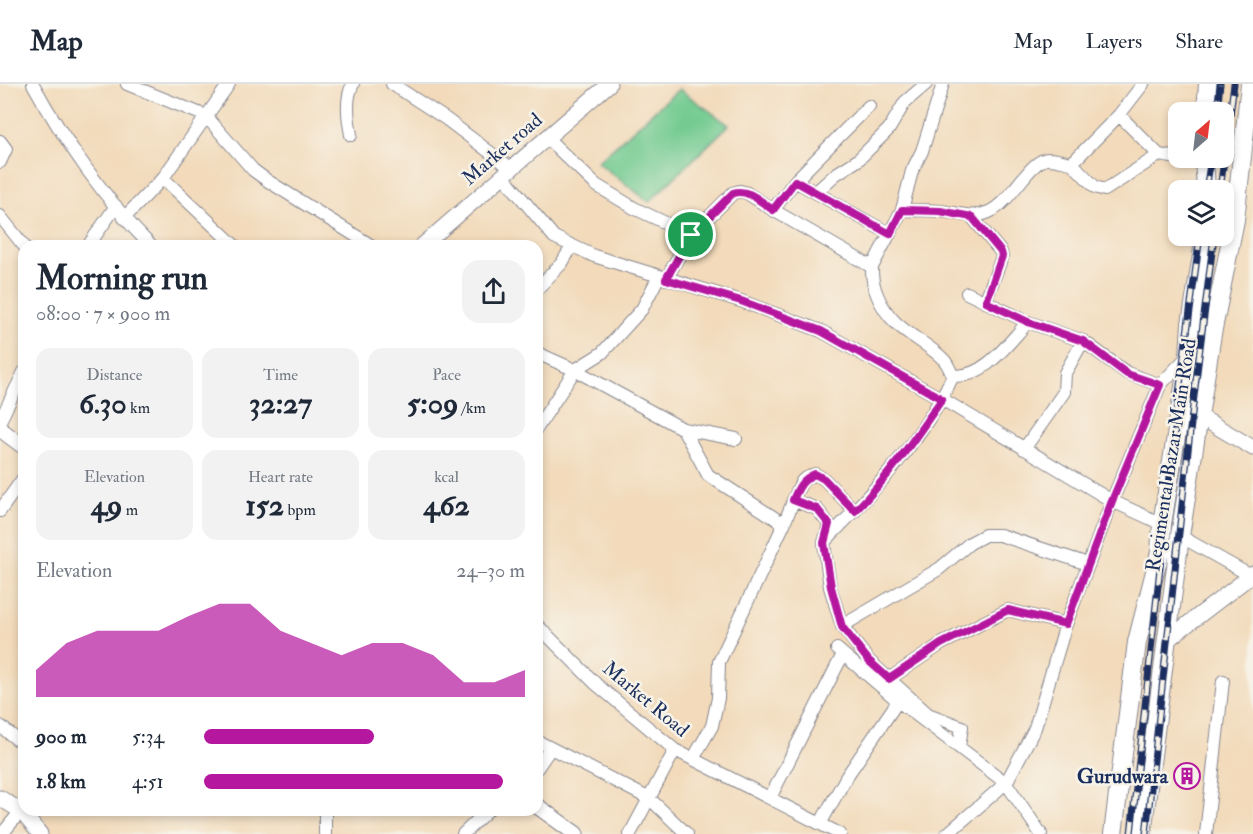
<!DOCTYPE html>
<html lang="en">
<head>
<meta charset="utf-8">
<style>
  :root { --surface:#fff; --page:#f2f2f3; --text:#1f2937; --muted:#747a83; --line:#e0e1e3; --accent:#b5179e }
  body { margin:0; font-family:"IM FELL Double Pica",serif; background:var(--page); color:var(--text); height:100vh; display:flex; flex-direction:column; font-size:22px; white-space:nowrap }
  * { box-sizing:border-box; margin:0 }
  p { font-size:20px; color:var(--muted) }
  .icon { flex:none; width:33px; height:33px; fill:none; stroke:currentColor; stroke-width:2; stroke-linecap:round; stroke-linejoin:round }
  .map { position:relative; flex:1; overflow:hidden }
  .sheet { position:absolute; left:18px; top:156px; width:525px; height:576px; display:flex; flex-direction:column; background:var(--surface); border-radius:18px; box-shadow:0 3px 9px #0003 }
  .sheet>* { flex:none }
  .needle { width:39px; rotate:28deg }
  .controls { position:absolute; left:1168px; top:18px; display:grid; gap:12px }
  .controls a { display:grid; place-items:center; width:66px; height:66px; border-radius:12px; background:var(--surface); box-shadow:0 3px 9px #0003; font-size:30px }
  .pin { position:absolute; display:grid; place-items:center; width:51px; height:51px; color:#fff; margin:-26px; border:3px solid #fff; border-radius:50%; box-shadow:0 2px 6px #0007 }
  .round { display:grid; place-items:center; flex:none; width:63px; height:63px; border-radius:18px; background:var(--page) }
  .overview { display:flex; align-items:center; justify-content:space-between; height:102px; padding:0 18px }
  h1 { font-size:33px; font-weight:700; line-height:45px }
  .figures { display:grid; grid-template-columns:repeat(3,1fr); gap:9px; height:102px; padding:6px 18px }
  .figures div { display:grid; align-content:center; border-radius:15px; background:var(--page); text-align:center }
  .figures b { font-size:30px; font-weight:700 }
  .figures small { font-size:16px; font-weight:400 }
  .figures p { font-size:16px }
  .chart { height:168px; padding:12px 18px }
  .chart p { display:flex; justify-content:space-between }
  .chart svg { width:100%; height:108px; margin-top:6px; fill:var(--accent); opacity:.7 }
  ul { padding:0 18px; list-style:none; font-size:20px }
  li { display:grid; grid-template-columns:96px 72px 1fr; align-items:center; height:45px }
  li i { height:15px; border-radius:8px; background:var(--accent) }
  header { display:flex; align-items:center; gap:36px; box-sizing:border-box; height:84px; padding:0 30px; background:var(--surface); border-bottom:2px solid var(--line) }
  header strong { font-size:28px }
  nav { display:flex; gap:33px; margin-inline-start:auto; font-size:21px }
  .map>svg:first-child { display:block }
  .green { fill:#72ca90; stroke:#467c77; stroke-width:1.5 }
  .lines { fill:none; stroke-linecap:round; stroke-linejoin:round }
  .minor-casing { stroke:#86848c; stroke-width:14 }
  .tertiary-casing { stroke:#86848c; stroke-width:17 }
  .secondary-casing { stroke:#86848c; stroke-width:20 }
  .minor { stroke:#fff; stroke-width:12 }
  .tertiary { stroke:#fff; stroke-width:15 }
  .secondary { stroke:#fff; stroke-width:18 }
  .rail-casing { stroke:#1b2f5e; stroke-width:7 }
  .rail { stroke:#f7f3e8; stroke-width:4.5; stroke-dasharray:14; stroke-linecap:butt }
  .route-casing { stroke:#fff; stroke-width:12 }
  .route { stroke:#b5179e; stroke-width:8 }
  .labels { text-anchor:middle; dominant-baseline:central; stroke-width:5; stroke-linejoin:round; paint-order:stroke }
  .street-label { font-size:20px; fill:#1b2f5e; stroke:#f7f3e8 }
  .poi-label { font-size:20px; font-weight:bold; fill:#1b2f5e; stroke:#f7f3e8; text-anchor:end }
</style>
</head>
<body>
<header>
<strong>Map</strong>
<nav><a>Map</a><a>Layers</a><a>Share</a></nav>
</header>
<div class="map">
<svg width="1253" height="750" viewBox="0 0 1253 750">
  <rect width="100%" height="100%" fill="#f7f3e8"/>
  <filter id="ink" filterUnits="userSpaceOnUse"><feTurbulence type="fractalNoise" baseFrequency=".0167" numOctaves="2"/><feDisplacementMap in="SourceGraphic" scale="12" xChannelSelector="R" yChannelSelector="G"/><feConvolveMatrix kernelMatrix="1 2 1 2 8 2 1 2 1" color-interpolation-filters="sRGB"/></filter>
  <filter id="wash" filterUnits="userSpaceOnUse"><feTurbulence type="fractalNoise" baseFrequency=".008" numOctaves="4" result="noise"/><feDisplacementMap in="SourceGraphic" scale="24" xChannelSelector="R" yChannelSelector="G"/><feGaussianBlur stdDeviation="1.35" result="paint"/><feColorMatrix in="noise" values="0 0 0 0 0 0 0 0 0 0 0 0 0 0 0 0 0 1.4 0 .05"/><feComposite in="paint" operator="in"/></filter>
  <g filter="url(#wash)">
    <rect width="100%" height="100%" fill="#f2daba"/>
    <path class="green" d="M679 5 729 41 649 118 597 78Z"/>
  </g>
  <g filter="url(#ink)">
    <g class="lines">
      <defs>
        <path id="minor" d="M33 0C63 55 107 118 151 162
          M127 0 206 32 253 86 268 97 372 162
          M392 0 446 35 512 85
          M1143 0 1119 31 1159 71 1204 78
          M1119 31 1072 79 1095 103 1105 106 1159 71
          M351 51C348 35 345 14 353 0
          M547 54 596 101 634 124 691 151 733 109 740 107 747 109 773 126 872 183 902 126 912 87 922 67 943 0
          M0 57 6 65 0 78
          M504 93 554 153 594 172 741 217 821 247 942 315 1112 417 1162 440
          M163 94 229 0
          M795 97 869 22
          M816 108 836 90 858 76 889 45 905 18 926 0
          M773 126 795 97 890 150
          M902 126C914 126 927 126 939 127 956 128 971 136 989 128 1012 118 1030 74 1049 75 1056 75 1065 78 1072 79
          M0 132 24 162
          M972 133 1001 168 1002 173 985 218
          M124 134 163 94 235 162
          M88 162 116 122
          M872 183C871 203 881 224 895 238 909 252 930 261 944 276 948 280 950 287 953 292
          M666 195 691 151
          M537 205 562 179 572 162
          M967 209 1028 238
          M537 269 575 286 683 345 736 355
          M953 292C985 294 1008 259 1028 238L1083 257 1127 289 1160 301
          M0 337 24 288
          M537 344 575 286 602 269 642 225 659 192
          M683 345 708 391 784 440
          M1024 365 1064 308 1065 289 1083 257
          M793 416 817 425 829 440 824 459 830 503 842 542 869 577 928 630 962 643 959 663
          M0 427 24 393
          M1180 452 1253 493
          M824 458C874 408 922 356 953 292
          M537 541 596 600 675 666 840 750
          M842 542 939 485 970 459 985 451H1000L1088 480
          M837 565 898 617 1006 699 1041 750
          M889 595 941 560 1008 526 1066 540
          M0 642 24 661
          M537 657 650 715 687 750
          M693 675 712 642 718 614 719 578 784 440 798 405 803 396 815 390 824 395 855 427
          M537 684 550 665
          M770 714 843 570
          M820 740 847 692 898 617
          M2 750 21 727
          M325 750V726
          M463 750 488 726
          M630 750 675 666
          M947 750 1006 699 1035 644 1066 540 1112 417 1160 301 1188 272
          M1206 750 1223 597"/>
        <path id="tertiary" d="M422 162 609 0
          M1199 332 1253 364
          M0 345 24 363
          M1167 556 1253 490
          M0 714 21 727 40 750
          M537 722 576 750"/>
        <path id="secondary" d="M1206 28 1208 0
          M1204 74 1206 106
          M1113 750 1137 558 1160 468 1162 440 1189 271 1191 240 1205 152
          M1142 750 1180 452 1212 250 1235 136 1250 0"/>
      </defs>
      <use href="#minor" class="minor-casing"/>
      <use href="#tertiary" class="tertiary-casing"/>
      <use href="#secondary" class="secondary-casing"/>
      <use href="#minor" class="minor"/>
      <use href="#tertiary" class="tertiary"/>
      <use href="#secondary" class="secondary"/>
      <defs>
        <path id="rail" d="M1217 28 1220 0
          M1206 106 1211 74
          M1220 106 1234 0
          M1131 750 1179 309 1200 152
          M1146 750 1194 312 1214 152"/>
      </defs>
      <use href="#rail" class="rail-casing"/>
      <use href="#rail" class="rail"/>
    </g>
  </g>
  <g class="lines" filter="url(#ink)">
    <defs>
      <path id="route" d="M795 97 890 150 902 126 940 127 972 133 1001 168 1002 172 986 218 1028 238 1083 257 1127 290 1160 301 1112 417 1066 540 1008 526 941 560 889 595 869 577 842 543 831 503 824 459 829 440 817 425 793 416C798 404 802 395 815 390L824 395 855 427C889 393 915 354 942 315L821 247 741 217 666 195 691 151 733 109C748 104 761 118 773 126Z"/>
    </defs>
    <use href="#route" class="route-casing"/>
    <use href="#route" class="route"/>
  </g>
  <defs>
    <symbol id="building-ring" viewBox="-11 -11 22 22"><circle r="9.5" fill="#f7f3e8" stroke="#b5179e" stroke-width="1.5"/><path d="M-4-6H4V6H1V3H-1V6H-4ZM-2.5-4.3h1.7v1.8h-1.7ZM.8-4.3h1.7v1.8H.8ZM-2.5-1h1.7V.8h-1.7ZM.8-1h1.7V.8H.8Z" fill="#b5179e"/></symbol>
  </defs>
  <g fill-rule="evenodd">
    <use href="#building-ring" x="1172" y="677" width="30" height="30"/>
  </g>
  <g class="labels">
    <g class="street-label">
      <text transform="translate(502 65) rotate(-41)">Market road</text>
      <text transform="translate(1171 371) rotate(-81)">Regimental Bazar Main Road</text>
      <text transform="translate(646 615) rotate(40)">Market Road</text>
    </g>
    <g class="poi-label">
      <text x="1168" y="692">Gurudwara</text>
    </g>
  </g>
</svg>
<div class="controls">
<a><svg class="needle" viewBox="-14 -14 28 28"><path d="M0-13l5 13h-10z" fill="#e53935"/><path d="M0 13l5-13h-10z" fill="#747a83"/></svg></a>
<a><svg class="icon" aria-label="layers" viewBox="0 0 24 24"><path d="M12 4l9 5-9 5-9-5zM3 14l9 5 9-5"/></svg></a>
</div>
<div class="pin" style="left:691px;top:151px;background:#1e9e55"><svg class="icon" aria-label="arrive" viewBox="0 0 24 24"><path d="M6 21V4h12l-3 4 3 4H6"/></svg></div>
<section class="sheet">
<div class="overview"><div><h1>Morning run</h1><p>08:00 · 7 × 900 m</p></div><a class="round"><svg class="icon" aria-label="share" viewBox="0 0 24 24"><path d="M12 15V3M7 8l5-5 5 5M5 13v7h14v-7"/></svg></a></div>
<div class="figures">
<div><p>Distance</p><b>6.30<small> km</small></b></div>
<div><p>Time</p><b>32:27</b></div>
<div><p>Pace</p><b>5:09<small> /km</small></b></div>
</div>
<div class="figures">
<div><p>Elevation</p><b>49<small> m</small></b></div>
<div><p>Heart rate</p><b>152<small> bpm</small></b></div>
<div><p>kcal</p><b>462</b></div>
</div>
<div class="chart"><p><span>Elevation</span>24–30 m</p>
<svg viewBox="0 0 160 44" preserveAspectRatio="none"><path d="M0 44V33L10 22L20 17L30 17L40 17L50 11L60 6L70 6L80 17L90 22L100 27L110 22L120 22L130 27L140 38L150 38L160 33V44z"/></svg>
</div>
<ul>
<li><b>900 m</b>5:34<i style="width:53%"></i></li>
<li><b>1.8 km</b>4:51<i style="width:93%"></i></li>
</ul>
</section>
</div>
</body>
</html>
